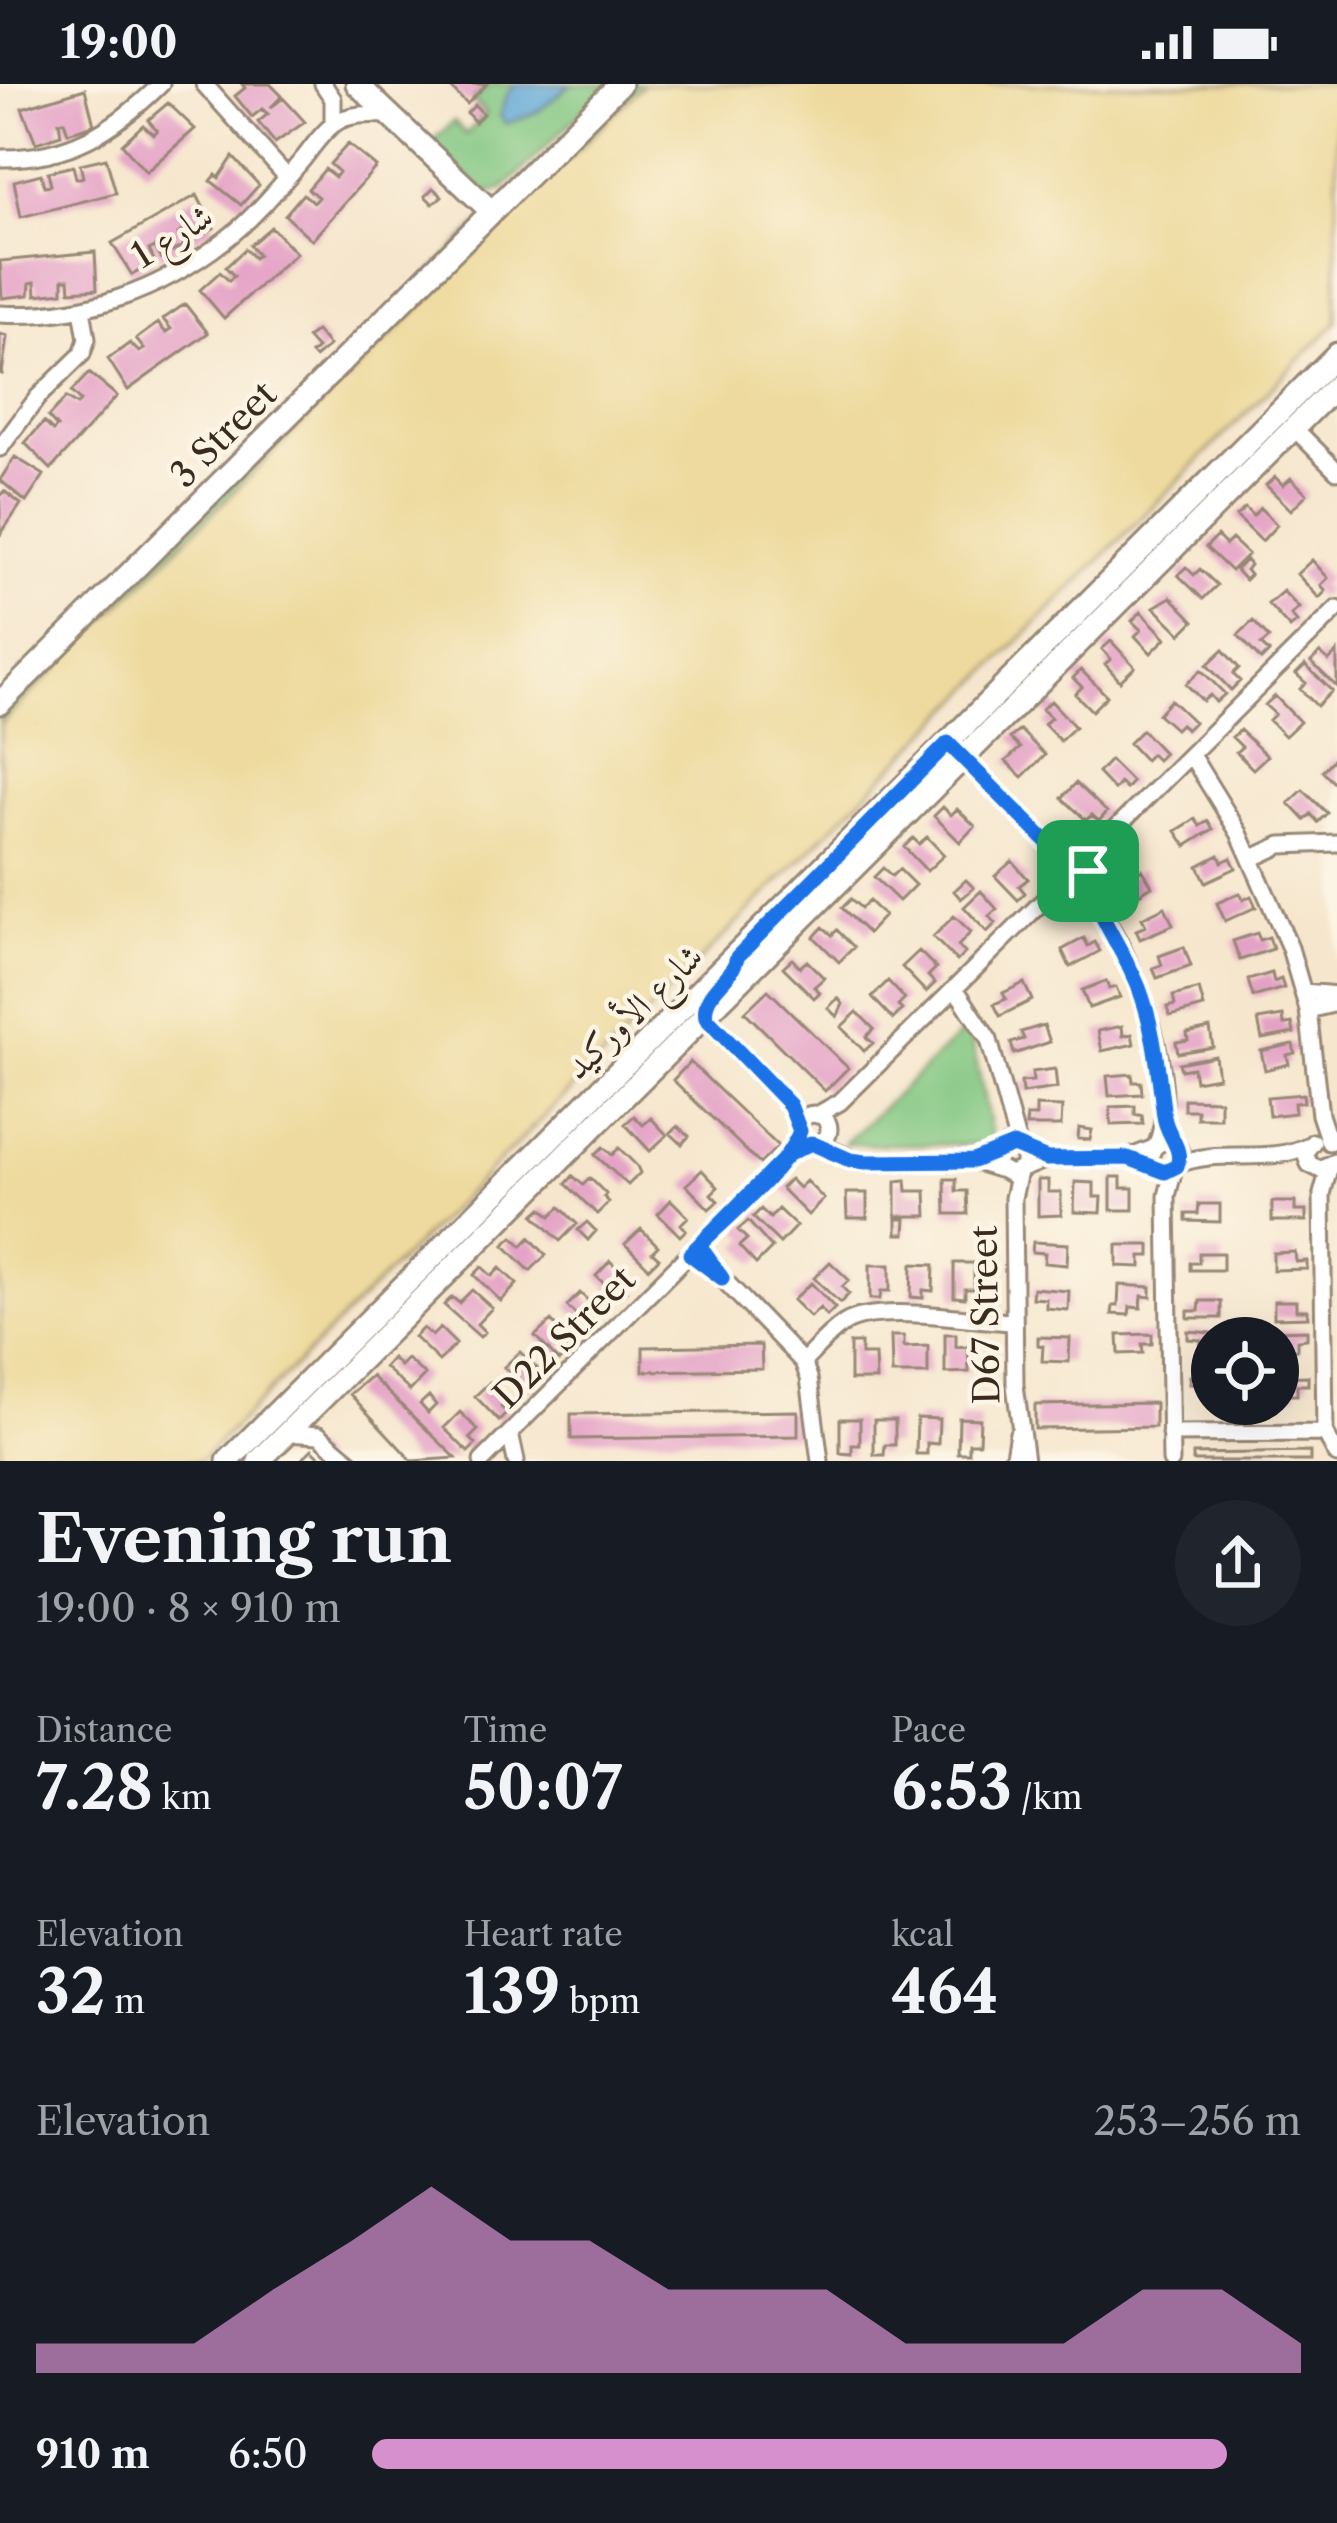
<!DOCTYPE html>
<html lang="en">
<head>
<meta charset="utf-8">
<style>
  :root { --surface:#171b24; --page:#20242c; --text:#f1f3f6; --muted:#9ea1a6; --accent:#d690ce }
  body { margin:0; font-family:"Libre Caslon Text",Amiri,serif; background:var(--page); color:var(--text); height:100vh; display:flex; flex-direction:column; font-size:45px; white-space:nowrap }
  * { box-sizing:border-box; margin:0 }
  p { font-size:39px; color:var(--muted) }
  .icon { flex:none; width:66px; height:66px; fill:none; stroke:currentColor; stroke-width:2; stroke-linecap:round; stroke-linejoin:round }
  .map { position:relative; height:1377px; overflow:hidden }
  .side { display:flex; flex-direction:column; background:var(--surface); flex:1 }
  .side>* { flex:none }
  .tools { position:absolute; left:1191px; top:1233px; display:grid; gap:24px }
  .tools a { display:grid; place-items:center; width:108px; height:108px; border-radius:50%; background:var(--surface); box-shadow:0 12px 48px #0002; font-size:60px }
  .pin { position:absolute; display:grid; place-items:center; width:102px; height:102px; color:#fff; margin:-51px; border-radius:24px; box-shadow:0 6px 18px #0006 }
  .round { display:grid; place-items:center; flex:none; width:126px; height:126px; border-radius:63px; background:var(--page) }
  .headline { display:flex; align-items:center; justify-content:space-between; height:204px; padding:0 36px }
  h1 { font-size:66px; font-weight:800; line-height:90px }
  .figures { display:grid; grid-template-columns:repeat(3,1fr); gap:18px; height:204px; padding:12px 36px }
  .figures div { display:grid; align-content:center }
  .figures b { font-size:60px; font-weight:800 }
  .figures small { font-size:33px; font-weight:400 }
  .figures p { font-size:33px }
  .chart { height:336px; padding:24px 36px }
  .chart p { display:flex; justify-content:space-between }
  .chart svg { width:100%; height:216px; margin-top:12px; fill:var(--accent); opacity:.7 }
  ul { padding:0 36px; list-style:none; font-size:39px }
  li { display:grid; grid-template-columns:192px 144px 1fr; align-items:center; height:90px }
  li i { height:30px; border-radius:15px; background:var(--accent) }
  .status { display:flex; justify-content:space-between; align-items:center; height:84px; padding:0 60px; background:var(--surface); direction:ltr }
  .status svg { height:33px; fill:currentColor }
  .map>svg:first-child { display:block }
  .green { fill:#81c681; stroke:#5e7850; stroke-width:3 }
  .forest { fill:#68ab6f; stroke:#526a46; stroke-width:3 }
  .sand { fill:#eeda9e; stroke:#94825e; stroke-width:3 }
  .water { fill:#5fa7d6; stroke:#4d687a; stroke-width:3 }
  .building { fill:#e4a1c6 }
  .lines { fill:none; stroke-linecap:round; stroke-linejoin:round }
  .street-casing { stroke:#988876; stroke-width:21 }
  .secondary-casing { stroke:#988876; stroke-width:27 }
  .street { stroke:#fff; stroke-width:15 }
  .secondary { stroke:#fff; stroke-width:21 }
  .route-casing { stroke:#fff; stroke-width:24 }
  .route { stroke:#1a73e8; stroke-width:15 }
  .labels { text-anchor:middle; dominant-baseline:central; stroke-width:9; stroke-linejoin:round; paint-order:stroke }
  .street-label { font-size:36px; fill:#3b2a1e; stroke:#fcf5e5 }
</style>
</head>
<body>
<div class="status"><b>19:00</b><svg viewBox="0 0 49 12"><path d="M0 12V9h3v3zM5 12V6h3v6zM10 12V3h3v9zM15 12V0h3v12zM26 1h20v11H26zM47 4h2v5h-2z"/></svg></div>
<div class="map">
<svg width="1337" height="1377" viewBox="0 0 1337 1377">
  <rect width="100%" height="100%" fill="#fcf5e5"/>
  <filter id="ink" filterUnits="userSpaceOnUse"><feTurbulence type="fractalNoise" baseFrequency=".00833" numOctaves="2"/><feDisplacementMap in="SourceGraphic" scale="24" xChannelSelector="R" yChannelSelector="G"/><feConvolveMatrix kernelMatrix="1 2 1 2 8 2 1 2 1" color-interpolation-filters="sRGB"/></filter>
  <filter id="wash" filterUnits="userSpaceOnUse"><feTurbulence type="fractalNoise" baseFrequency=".004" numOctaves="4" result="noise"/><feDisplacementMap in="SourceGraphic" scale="48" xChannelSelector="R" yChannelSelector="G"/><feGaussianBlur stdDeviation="2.7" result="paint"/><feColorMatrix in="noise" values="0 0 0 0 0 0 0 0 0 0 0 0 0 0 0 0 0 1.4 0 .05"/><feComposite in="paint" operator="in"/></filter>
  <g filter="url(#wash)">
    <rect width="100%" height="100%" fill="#f6e6cd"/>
    <path class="green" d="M490 0H610L502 106 486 109 431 59 454 37 466 50 486 30 473 16Z
      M969 942 994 1061 844 1060Z"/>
    <path class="forest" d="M620 0H650L0 652V619Z"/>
    <path class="sand" d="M644 0H1337V238L200 1377H0V641Z"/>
    <path class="water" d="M516 0H571L539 27 506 40 500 32 506 12Z"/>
    <g id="blocks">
      <path class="building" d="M242 0H270L282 12 270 24 283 14 305 38 275 59 258 38 268 30 262 25 252 33 235 12 245 4Z
        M447 0H487L467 20Z
        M85 5 94 41 68 49 64 37 59 38 61 51 36 59 22 24Z
        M168 19 195 45 146 88 122 60 143 41 153 50 157 46 148 36Z
        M475 21 483 30 475 38 467 29Z
        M348 60 376 83 312 156 285 131 303 110 314 118 318 113 308 105 325 85 335 93 337 91 339 88 330 80Z
        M233 73 259 101 241 121 211 97 216 91 219 94Z
        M106 74 116 109 21 133 14 97 41 90 44 102 51 101 48 88 73 82 76 94H80L83 93 80 80Z
        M433 104 442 112 433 120 425 112Z
        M197 111 214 144 190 158 184 146 178 150 184 161 161 174 155 163 149 166 155 178 132 191 112 159Z
        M271 143 296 169 224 234 200 206 220 188 229 197 234 192 226 183 245 165 254 174 258 171 250 161Z
        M95 168 97 205 70 207 69 195H63V208L36 211 35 198 30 199 29 211 2 214 0 177Z
        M185 220 208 249 128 306 108 275 130 259 139 268 144 265 136 255 158 239 166 249 171 245 163 235Z
        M316 247 329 262 315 274 311 270 317 265 307 254Z
        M0 250 7 252 2 290 0 289Z
        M89 289 117 312 51 385 25 359 44 338 53 347 57 343 48 333 66 314 77 321 80 317 71 308Z
        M15 373 44 391 26 418 0 396Z
        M1275 393 1283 401 1291 394 1307 410 1291 426 1266 401Z
        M4 407 21 420 0 451V412Z
        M1245 424 1253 432 1260 424 1277 441 1262 457 1236 432Z
        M1217 452 1226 461 1232 455 1248 470 1231 487 1206 463Z
        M1246 476 1250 481 1246 486 1250 491 1245 496 1236 486Z
        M1312 476 1328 494 1321 501 1326 507 1319 514 1297 490Z
        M1186 483 1194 491 1200 485 1217 501 1203 515 1178 491Z
        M1283 507 1299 524 1291 531 1297 538 1290 544 1268 520Z
        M1171 513 1194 537 1181 550 1154 523Z
        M1141 528 1166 554 1151 569 1135 552 1141 546 1132 537Z
        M1253 537 1269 554 1261 561 1269 568 1261 576 1238 551Z
        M1111 557 1135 583 1120 597 1105 580 1111 575 1102 565Z
        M1223 566 1239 584 1233 590 1240 597 1231 606 1207 581Z
        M1337 568V603L1311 578 1320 569 1329 577Z
        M1305 581 1332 607 1317 622 1300 605 1306 599 1296 590Z
        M1081 586 1107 612 1092 627 1075 610 1082 603 1073 594Z
        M1201 586 1225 610 1216 618 1210 611 1203 617 1186 600Z
        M1275 612 1300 638 1285 652 1269 636 1275 630 1265 621Z
        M1171 616 1194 638 1186 646 1180 640 1175 645 1158 630Z
        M1051 617 1075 643 1060 657 1044 640 1051 634 1042 625Z
        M1020 646 1045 671 1022 693 1006 677 1020 664 1010 654Z
        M1142 646 1164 669 1157 676 1151 670 1145 676 1129 659Z
        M1240 646 1267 672 1253 685 1236 668 1242 663 1232 653Z
        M1337 671V702L1322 687Z
        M1110 676 1132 698 1126 705 1120 699 1114 706 1098 689Z
        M1076 699 1107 728 1099 737 1092 731 1086 736 1062 714Z
        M1303 706 1327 729 1318 738 1311 730 1305 736 1289 719Z
        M943 723 951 731 957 725 975 742 960 758 934 732Z
        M1195 735 1200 742 1208 737 1213 745 1186 762 1176 747Z
        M927 753 944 771 927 787 904 763 913 754 919 760Z
        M1219 771 1222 778 1231 774 1236 784 1206 798 1198 782Z
        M1012 777 1028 795 1019 802 1025 809 1018 816 995 792Z
        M883 784 892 792 899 785 915 801 899 817 874 793Z
        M1142 785 1152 802 1121 821 1115 811 1125 806 1120 798Z
        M966 796 974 804 961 815 954 807Z
        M981 807 997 825 989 832 996 839 987 848 964 823Z
        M1240 809 1243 816 1251 812 1256 823 1225 837 1217 819Z
        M851 815 861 824 869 817 884 832 868 849 842 824Z
        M1165 823 1173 841 1140 855 1136 846 1146 842 1142 834Z
        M954 832 971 848 958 862 965 869 957 877 933 853Z
        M823 843 832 851 837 846 854 863 839 878 814 853Z
        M1257 849 1260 856 1269 853 1273 865 1240 876 1233 857Z
        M1084 854 1088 862 1095 858 1100 867 1070 883 1062 866Z
        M1184 863 1191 882 1157 894 1153 884 1162 881 1159 872Z
        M919 867 936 884 928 892 935 899 926 908 902 883Z
        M792 875 800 883 807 877 824 894 814 903 820 908 814 914 783 883Z
        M1272 889 1274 898 1281 895 1284 904 1253 913 1248 896Z
        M888 897 905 915 898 922 902 926 893 935 872 913Z
        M1106 897 1109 905 1116 903 1120 913 1089 924 1082 906Z
        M1024 899 1032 916 1000 932 994 920 1006 915 1003 909Z
        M1199 905 1204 923 1170 932 1167 923 1175 921 1173 912Z
        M768 906 848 984 825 1007 745 928Z
        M838 914 843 920 837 933 828 924Z
        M857 928 874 945 866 953 873 959 864 967 841 943Z
        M1283 932 1284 941 1292 939 1294 949 1262 955 1258 936Z
        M1044 941 1050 958 1014 970 1011 959 1024 955 1021 948Z
        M1122 942 1123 952 1132 950 1134 960 1102 967 1098 947Z
        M1210 944 1213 963 1178 969 1176 958 1188 956 1187 949Z
        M1293 960 1295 969 1287 971 1289 980 1265 986 1261 967Z
        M1215 972 1218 993 1195 997 1193 984 1181 986 1179 979Z
        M690 978 778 1062 760 1080 673 996Z
        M1055 985 1057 1004 1022 1009 1021 998 1033 997 1032 988Z
        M1132 990 1133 998H1141L1142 1010 1109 1012 1107 992Z
        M1303 1010 1304 1018 1294 1019 1295 1029 1269 1032 1267 1013Z
        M1184 1015 1220 1016V1034H1197V1026H1184Z
        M1036 1022 1062 1023 1061 1042H1026L1027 1032H1036Z
        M1135 1022V1031H1142L1143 1040 1111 1041 1110 1023Z
        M634 1032 643 1041 651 1034 667 1051 650 1067 625 1040Z
        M678 1042 689 1052 682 1060 670 1049Z
        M1079 1044 1092 1046 1090 1056 1078 1055Z
        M603 1063 612 1071 619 1064 637 1082 640 1089 628 1101 595 1071Z
        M702 1086 718 1103 711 1110 718 1117 709 1125 686 1101Z
        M573 1092 583 1101 590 1094 606 1110 604 1113 609 1118 597 1130 566 1100Z
        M1111 1093H1121V1104H1133V1126H1111Z
        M790 1095 799 1104 806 1097 824 1115 808 1131 781 1104Z
        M945 1095H956V1107H967L968 1130H946Z
        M906 1096 907 1107H926L927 1132H896V1097Z
        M1038 1096H1048V1108H1061V1131L1038 1132Z
        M1075 1098 1094 1099V1113H1102L1101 1129 1074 1128Z
        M846 1109H867V1134H847Z
        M671 1116 688 1133 681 1140 686 1146 680 1152 658 1130Z
        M1272 1118H1295V1127H1306V1137H1272Z
        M1199 1120H1220V1138L1186 1137V1130H1198Z
        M560 1123 577 1140 560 1157 534 1131 542 1124 551 1132Z
        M761 1125 770 1134 778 1125 796 1142 780 1159 753 1133Z
        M897 1135H906L905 1150H897Z
        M748 1137 772 1164 756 1180 739 1162 747 1155 738 1146Z
        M587 1138 596 1147 588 1156 578 1146Z
        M641 1145 658 1162 652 1168 659 1174 649 1184 625 1160Z
        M513 1153 522 1162 530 1154 546 1171 530 1187 504 1161Z
        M1033 1158 1068 1160 1067 1181 1044 1179 1045 1169 1032 1168Z
        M1117 1161H1150V1172H1141V1183L1117 1182Z
        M1295 1168 1296 1178 1307 1177V1185L1273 1186V1169Z
        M1199 1169H1223V1186H1190V1179H1199Z
        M610 1177 627 1194 620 1201 626 1207 619 1214 596 1192Z
        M830 1178 849 1196 842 1203 849 1210 840 1219 814 1194Z
        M954 1179H974V1205H965V1214L954 1213Z
        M912 1180 934 1181 933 1207 923 1206V1214L911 1213Z
        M870 1181H890V1207H881L880 1215H870Z
        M482 1183 492 1192 500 1184 517 1200 501 1217 474 1191Z
        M811 1199 835 1224 827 1232 820 1224 810 1233 793 1216Z
        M1119 1201 1151 1203V1213L1142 1212 1141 1224 1130 1223 1129 1231 1112 1230 1113 1222H1118Z
        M1033 1204 1069 1207 1068 1226 1046 1224V1215L1032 1214Z
        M472 1206 492 1224 477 1240 485 1248 480 1253 444 1221 452 1213 459 1219Z
        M580 1209 597 1225 590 1232 595 1238 589 1244 567 1222Z
        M1200 1217H1221V1234H1188V1227H1199Z
        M1274 1217H1296V1226H1307L1308 1233 1274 1234Z
        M551 1237 568 1255 561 1261 568 1269 559 1277 535 1252Z
        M423 1244 432 1252 440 1244 456 1260 439 1277 414 1253Z
        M1307 1246V1255L1297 1256V1265L1278 1266 1274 1247Z
        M1188 1247 1224 1250 1223 1254H1212V1267L1200 1266 1201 1256 1188 1255Z
        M945 1250H956V1263L968 1262 969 1288 945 1289Z
        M1152 1250V1260H1142L1143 1269 1119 1270 1118 1251Z
        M891 1252H904V1263L928 1262V1290H892Z
        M1038 1253 1070 1254 1069 1278 1042 1277 1043 1262 1038 1261Z
        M850 1259H861V1271H875L876 1296H850Z
        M761 1261 762 1285 643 1287V1263Z
        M520 1268 538 1285 531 1292 537 1299 529 1307 504 1283Z
        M392 1274 400 1282 407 1275 425 1291 410 1307 384 1283Z
        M371 1292 456 1374 412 1377 350 1310Z
        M1190 1292 1212 1293V1311L1201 1310V1300H1189Z
        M1308 1292V1301H1297V1311H1278V1293Z
        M490 1298 508 1316 501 1323 507 1329 499 1337 475 1312Z
        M429 1312 436 1321 428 1329 420 1320Z
        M1155 1319V1343L1035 1345V1321Z
        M798 1327V1352L571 1355V1330Z
        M460 1328 478 1346 470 1354 476 1360 468 1368 444 1344Z
        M917 1334 939 1335 938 1360 927 1359V1370H916Z
        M959 1334 980 1335 979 1359H969V1369H958Z
        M840 1335H860V1361H852V1370L840 1369Z
        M874 1336H895V1361H885L884 1371H874Z
        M312 1365 324 1377H300Z
        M1310 1368V1377H1193V1370Z"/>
    </g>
  </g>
  <g filter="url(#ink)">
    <use href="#blocks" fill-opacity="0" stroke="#988876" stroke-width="3"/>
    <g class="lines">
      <defs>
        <path id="street" d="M204 0 287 93
          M323 0 333 15V40
          M0 74C69 75 113 47 161 0
          M0 230C83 235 160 207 225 156 255 133 279 103 303 75 312 64 322 48 334 40 348 29 371 30 388 31
          M1294 344 1337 387
          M0 364 38 313 82 270 87 255 82 225
          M959 670 1047 758 1071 773
          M1191 671 1239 749 1290 864 1308 926 1320 1031 1329 1058
          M1073 773 1098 762 1337 525
          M1058 788a15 15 0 1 1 30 0a15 15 0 1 1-30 0Z
          M1251 775 1281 761 1337 759
          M1087 792C1091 817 1108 837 1120 860 1145 910 1180 1008 1156 1062
          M955 904 989 956 1019 1064
          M1304 908 1337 911
          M1308 926 1337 919
          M706 934 790 1021 800 1043
          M799 1045a15 15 0 1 1 30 0a15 15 0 1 1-30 0Z
          M817 1031 840 1018 1046 814 1059 792
          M1313 1058 1305 1068 1309 1080 1319 1085 1334 1078
          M1151 1073a15 15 0 1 1 30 0a15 15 0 1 1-30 0Z
          M817 1059 858 1078 973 1077 999 1085
          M1179 1080C1221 1063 1268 1082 1309 1061
          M1330 1081 1322 1110 1325 1349 1337 1371
          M1024 1082V1071L1016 1062H1006L997 1070V1083L1010 1090 1047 1075 1128 1074 1154 1064
          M1019 1088 1013 1114 1015 1301 1025 1377
          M699 1161 722 1194 803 1278 809 1294 820 1377
          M803 1278C816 1265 829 1249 845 1239 877 1219 975 1237 1014 1238
          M286 1349 319 1351 350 1377
          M510 1349 516 1377
          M1170 1350 1325 1349
          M482 1377 789 1070 811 1059
          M1013 1377 1018 1349
          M1171 1377 1167 1112 1174 1085"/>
        <path id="secondary" d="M357 0 492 128
          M0 619 620 0
          M228 1377 1337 270
          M259 1377 1337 301"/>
      </defs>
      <use href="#street" class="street-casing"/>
      <use href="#secondary" class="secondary-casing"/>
      <use href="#street" class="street"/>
      <use href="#secondary" class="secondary"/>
    </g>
  </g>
  <g class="lines" filter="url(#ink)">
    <defs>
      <path id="route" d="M1088 787 1081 776 1047 758 948 659 737 873C732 898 701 907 706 934L790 1021 800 1047C783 1090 723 1136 690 1170L722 1194 699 1161 789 1070 811 1059 850 1076 866 1078 973 1077 1013 1061 1047 1075 1128 1074 1165 1088 1177 1082C1184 1064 1166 1051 1164 1032 1158 988 1155 946 1139 904 1127 871 1087 818 1088 787"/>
    </defs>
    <use href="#route" class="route-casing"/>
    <use href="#route" class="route"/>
  </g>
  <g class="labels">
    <g class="street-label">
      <text transform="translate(172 151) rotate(-32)">شارع 1</text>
      <text transform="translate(223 350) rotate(-45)">3 Street</text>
      <text transform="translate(633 927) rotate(-44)">شارع الأوركيد</text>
      <text transform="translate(985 1231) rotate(-91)">D67 Street</text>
      <text transform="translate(564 1253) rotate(-45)">D22 Street</text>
    </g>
  </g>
</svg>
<div class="tools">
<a><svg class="icon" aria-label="locate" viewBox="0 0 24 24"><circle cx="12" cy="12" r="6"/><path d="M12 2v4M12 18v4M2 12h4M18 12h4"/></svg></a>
</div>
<div class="pin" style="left:1088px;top:787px;background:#1e9e55"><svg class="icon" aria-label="arrive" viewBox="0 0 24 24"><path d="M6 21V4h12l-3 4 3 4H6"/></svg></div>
</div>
<section class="side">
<div class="headline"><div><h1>Evening run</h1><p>19:00 · 8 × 910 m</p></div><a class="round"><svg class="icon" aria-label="share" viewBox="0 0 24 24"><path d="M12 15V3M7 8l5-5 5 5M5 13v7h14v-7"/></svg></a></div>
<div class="figures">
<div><p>Distance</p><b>7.28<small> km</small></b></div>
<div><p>Time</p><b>50:07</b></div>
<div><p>Pace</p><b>6:53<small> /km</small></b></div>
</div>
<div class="figures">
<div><p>Elevation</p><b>32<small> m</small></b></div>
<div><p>Heart rate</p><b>139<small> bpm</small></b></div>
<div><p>kcal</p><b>464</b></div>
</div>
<div class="chart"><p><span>Elevation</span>253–256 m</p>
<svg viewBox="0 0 160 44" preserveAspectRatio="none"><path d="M0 44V38L10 38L20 38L30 27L40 17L50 6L60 17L70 17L80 27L90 27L100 27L110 38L120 38L130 38L140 27L150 27L160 38V44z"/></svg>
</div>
<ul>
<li><b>910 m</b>6:50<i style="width:92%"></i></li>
</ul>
</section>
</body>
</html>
